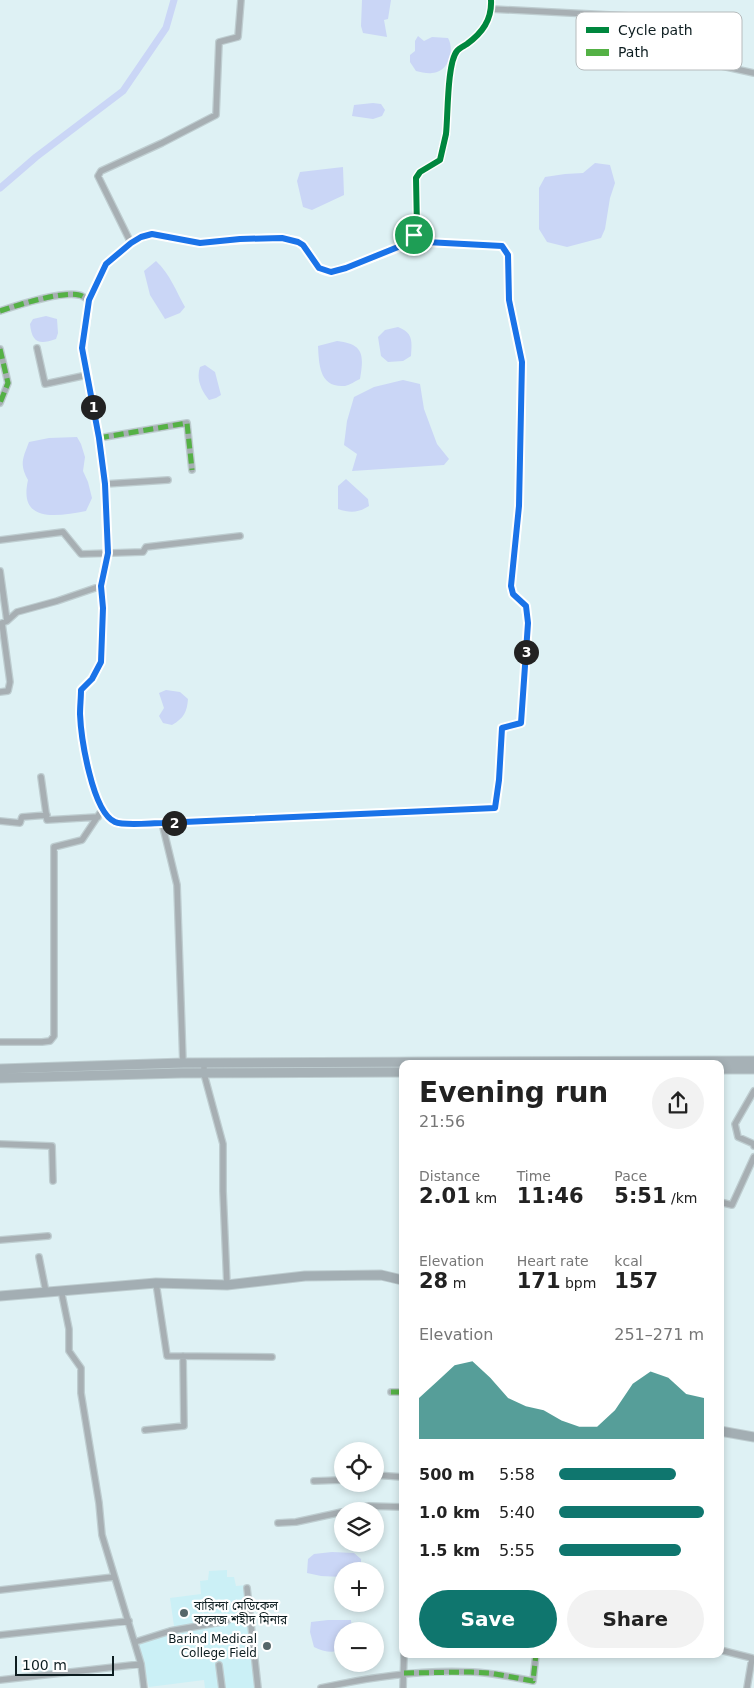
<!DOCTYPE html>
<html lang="en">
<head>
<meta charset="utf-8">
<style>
  :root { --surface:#fff; --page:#f2f2f2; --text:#222; --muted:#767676; --accent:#0f766e }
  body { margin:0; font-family:"DejaVu Sans","Noto Sans Bengali",sans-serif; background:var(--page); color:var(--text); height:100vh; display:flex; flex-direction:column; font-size:19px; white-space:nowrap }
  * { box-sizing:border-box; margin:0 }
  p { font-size:16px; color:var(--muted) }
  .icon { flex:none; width:28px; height:28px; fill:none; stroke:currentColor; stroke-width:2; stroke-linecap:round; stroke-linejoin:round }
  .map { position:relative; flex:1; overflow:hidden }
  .sheet { position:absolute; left:399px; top:1060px; width:325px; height:598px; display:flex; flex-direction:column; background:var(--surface); border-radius:10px; box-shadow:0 2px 8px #0003 }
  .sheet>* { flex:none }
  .buttons { position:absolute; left:334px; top:1442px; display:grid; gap:10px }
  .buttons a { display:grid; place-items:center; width:50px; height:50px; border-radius:50%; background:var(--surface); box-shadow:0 2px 8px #0003; font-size:25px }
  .scale { position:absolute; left:15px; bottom:12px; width:99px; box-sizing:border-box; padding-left:5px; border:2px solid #0d1d20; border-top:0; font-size:14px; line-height:18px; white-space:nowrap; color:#0d1d20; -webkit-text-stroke:4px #fff; paint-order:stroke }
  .pin { position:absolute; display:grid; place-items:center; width:42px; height:42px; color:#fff; margin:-21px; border:2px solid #fff; border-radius:50%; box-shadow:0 1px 5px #0007 }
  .km { position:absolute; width:25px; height:25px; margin:-12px; border-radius:50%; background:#222; color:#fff; font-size:14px; line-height:25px; text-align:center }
  .round { display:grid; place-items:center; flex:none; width:52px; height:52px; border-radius:26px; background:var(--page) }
  .headline { display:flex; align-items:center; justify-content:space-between; height:85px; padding:0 20px }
  h1 { font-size:28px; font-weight:700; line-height:38px }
  .figures { display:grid; grid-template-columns:repeat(3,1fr); gap:8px; height:85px; padding:5px 20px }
  .figures div { display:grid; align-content:center }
  .figures b { font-size:21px; font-weight:700 }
  .figures small { font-size:14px; font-weight:400 }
  .figures p { font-size:14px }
  .chart { height:140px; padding:10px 20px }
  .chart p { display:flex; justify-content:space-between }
  .chart svg { width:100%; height:90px; margin-top:5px; fill:var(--accent); opacity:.7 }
  .cta { display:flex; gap:10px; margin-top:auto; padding:10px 20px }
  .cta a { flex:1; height:58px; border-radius:30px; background:var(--accent); color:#fff; font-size:20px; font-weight:700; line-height:58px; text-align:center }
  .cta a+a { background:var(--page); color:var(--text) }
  ul { padding:0 20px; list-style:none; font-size:16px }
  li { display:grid; grid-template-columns:80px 60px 1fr; align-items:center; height:38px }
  li i { height:12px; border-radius:6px; background:var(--accent) }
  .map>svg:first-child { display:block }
  .built { fill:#cbf0f6 }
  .water { fill:#cad6f6 }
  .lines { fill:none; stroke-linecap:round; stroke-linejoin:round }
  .canal { stroke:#cad6f6; stroke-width:7 }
  .street-casing { stroke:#becdd0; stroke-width:8 }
  .secondary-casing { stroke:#becdd0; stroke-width:11 }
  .primary-casing { stroke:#becdd0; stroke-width:11 }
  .street { stroke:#a7afb3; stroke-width:5.5 }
  .secondary { stroke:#a3aeb3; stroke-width:9 }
  .primary { stroke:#a6b1b6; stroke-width:9 }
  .quiet { stroke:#54b145; stroke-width:5; stroke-dasharray:10 5; stroke-linecap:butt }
  .cycleway-casing { stroke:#fff; stroke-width:9 }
  .cycleway { stroke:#00873e; stroke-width:6 }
  .route-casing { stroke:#fff; stroke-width:10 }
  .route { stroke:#1a73e8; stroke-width:6 }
  .poi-dot { fill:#56676a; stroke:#fff; stroke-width:2 }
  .labels { text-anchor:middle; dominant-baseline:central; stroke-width:4.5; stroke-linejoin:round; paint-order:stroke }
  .poi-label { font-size:12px; fill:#0d1d20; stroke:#fff; text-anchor:start }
  .key { fill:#fff; stroke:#b6bbbc; stroke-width:1 }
  .key-label { font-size:14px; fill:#0d1d20 }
</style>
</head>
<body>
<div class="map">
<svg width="754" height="1688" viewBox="0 0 754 1688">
  <rect width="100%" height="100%" fill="#def1f4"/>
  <path class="built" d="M227 1570V1577H234L236 1586 248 1585 258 1688H205L204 1680 149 1687 136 1638 174 1626 170 1598 201 1594 200 1581 208 1580 209 1571Z"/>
  <path class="water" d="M362 0H391L388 19 384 20 387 37 363 33 361 26Z
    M418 36 424 41 432 37 448 38C455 50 449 72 432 73 428 74 421 72 416 71L410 62V55L415 51V41Z
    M373 103 381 104 385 110 382 116 373 119 352 116 354 105Z
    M595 163 610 165 615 183 610 198 605 229 601 238 567 247 547 242 539 229V188L545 177 565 174 583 173Z
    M343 167 344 195 312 210 303 207 297 181 300 172Z
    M156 261C170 274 176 291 185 307L180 313 165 319 150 295 144 271Z
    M46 316 57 319 58 333 56 339C39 345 32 343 30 324L33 319Z
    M398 327C413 333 412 340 411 356L403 361 388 362 381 356 378 337 385 330Z
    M337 341C364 344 364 355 360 379 355 381 350 385 345 386 319 388 319 364 318 346Z
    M205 365 215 372 221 395 216 398 209 400C201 390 196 379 200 367Z
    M403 380 420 384 424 409 437 444 449 459 444 465 352 471 357 454 344 445 347 421 354 397 374 387Z
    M77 437 81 444 85 457 83 471 88 482 92 498 86 511C58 516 18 524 28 480 19 464 23 458 29 442L49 438Z
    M346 479 368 499 369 506C358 513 350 513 338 509V486Z
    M166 690 180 692 188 699C187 712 184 718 172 725L163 723 159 716 164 708 159 693Z
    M332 1552 354 1553 361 1559V1571H342V1577L321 1576 307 1573 308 1559 314 1554Z
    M328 1620H351L352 1631H342V1650C333 1653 323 1652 314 1647L310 1632 311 1622Z"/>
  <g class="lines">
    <path class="canal" d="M0 188 36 157 123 91 166 28 174 0"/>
    <defs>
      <path id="street" d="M491 9 706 20 704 62 754 73
        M414 235 426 242 502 246 509 255V300L522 362 519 507 511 586 513 594 525 606 528 623 521 723 502 728 499 780 495 808 162 823C150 823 126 826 115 822 92 812 81 737 80 714 80 706 81 698 81 690L92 679 101 662 103 608 101 586 107 553 105 484 99 438 83 348 89 300 106 264 131 243 141 237 152 234 200 243 268 238H282L298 241 307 250 319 268C322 270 326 272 330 272 335 272 395 250 402 246 410 241 414 236 417 228L416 178 420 172 440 160C442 151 444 143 446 134 448 116 447 63 457 51 459 48 464 46 467 44 482 33 492 20 491 0
        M131 243 98 176 101 171 162 143 216 115 219 42 238 37 241 0
        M0 311C18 305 61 291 79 295 82 295 86 299 89 300
        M37 348 45 384 87 375
        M0 349 8 383 0 403
        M99 438 187 423 192 470
        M105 484 168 480
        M0 540 63 532 81 554 143 552 146 547 240 536
        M0 571 7 621
        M0 624 7 621 17 612 57 601 101 586
        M0 692 8 691 10 682 2 623
        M41 777 47 820 98 817
        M0 821 20 823 22 817 47 815
        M162 823 177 885 183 1063
        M0 1042H42L50 1041 54 1036V847L82 840 102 810
        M204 1064V1074L223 1144V1191L227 1285
        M754 1091 735 1124 738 1137 754 1144V1146
        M0 1144 52 1146 53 1181
        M720 1202 732 1205 754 1157
        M0 1240 48 1236
        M39 1257 46 1292
        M156 1283 167 1356 272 1357
        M61 1290 69 1329V1351L81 1368V1393L99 1503 102 1535 141 1664 144 1688
        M391 1392H402
        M145 1430 184 1426 183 1356
        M375 1475 402 1477
        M314 1481 342 1480
        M346 1511 369 1506 402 1507
        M278 1523 296 1522 342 1512
        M247 1588 258 1688
        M0 1590 114 1577
        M0 1635 129 1621
        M135 1642 170 1631 227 1621
        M720 1650 752 1658 747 1688
        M219 1665 222 1688
        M0 1680 141 1664
        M321 1688C370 1677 422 1669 473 1672 493 1673 513 1677 533 1681L536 1654
        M403 1688 404 1654"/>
      <path id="secondary" d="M0 1296 156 1283 227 1285 305 1276 381 1275 402 1280
        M720 1431 754 1437"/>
      <path id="primary" d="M0 1069 183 1063 754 1061
        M720 1069H754
        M0 1078 181 1073 402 1072"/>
    </defs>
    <use href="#street" class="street-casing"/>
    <use href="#secondary" class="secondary-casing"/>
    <use href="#primary" class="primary-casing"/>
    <use href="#street" class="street"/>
    <use href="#secondary" class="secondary"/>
    <use href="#primary" class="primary"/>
    <path class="quiet" d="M0 311C18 305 61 291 79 295 82 295 86 299 89 300
      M0 349 8 383 0 403
      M99 438 187 423 192 470
      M391 1392H402
      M404 1673 471 1672 490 1673 533 1681 536 1654"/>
    <defs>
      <path id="cycleway" d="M414 235 426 242 502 246 509 255V300L522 362 519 507 511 586 513 594 525 606 528 623 521 723 502 728 499 780 495 808 162 823C150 823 126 826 115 822 92 812 81 737 80 714 80 706 81 698 81 690L92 679 101 662 103 608 101 586 107 553 105 484 99 438 83 348 89 300 106 264 131 243 141 237 152 234 200 243 268 238H282L298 241 307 250 319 268C322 270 326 272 330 272 335 272 395 250 402 246 410 241 414 236 417 228L416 178 420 172 440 160C442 151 444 143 446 134 448 116 447 63 457 51 459 48 464 46 467 44 482 33 492 20 491 0"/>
    </defs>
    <use href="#cycleway" class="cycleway-casing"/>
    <use href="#cycleway" class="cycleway"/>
  </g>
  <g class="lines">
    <defs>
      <path id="route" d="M152 234 200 243 240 239 282 238 298 242 303 245 319 268 331 272 346 268 403 245 414 235 426 242 502 246 508 255 509 300 522 362 519 506 511 586 513 594 526 606 528 623 521 723 502 728 499 780 495 808 162 823C151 823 124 826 115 822 92 812 81 737 80 714 80 706 81 698 81 690L92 679 101 662 103 608 101 586 108 553 105 484 99 438 82 348 89 300 106 264 131 243 141 237Z"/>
    </defs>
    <use href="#route" class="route-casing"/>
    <use href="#route" class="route"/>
  </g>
  <g class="poi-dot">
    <circle cx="184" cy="1613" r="5"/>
    <circle cx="267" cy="1646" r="5"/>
  </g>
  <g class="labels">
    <g class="poi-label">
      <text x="194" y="1606">বারিন্দা মেডিকেল<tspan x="194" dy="14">কলেজ শহীদ মিনার</tspan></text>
      <text x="257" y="1639" text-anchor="end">Barind Medical<tspan x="257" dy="14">College Field</tspan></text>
    </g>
  </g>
  <rect x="576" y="12" width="166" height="58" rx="8" class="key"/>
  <rect x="586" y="27" width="23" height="6" fill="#00873e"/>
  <rect x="586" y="49" width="23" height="7" fill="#54b145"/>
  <g class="key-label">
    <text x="618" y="35">Cycle path</text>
    <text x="618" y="57">Path</text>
  </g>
</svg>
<div class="buttons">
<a><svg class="icon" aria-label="locate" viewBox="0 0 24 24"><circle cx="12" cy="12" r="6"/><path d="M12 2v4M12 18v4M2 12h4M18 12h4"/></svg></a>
<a><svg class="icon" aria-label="layers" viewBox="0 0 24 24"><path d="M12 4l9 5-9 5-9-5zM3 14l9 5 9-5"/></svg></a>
<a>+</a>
<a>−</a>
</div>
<div class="scale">100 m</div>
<div class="pin" style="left:414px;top:235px;background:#1e9e55"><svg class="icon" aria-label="arrive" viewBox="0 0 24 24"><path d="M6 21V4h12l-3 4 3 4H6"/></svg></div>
<b class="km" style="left:93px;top:407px">1</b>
<b class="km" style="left:174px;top:823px">2</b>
<b class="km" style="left:526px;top:652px">3</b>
<section class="sheet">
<div class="headline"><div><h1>Evening run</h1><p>21:56</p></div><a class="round"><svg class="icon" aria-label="share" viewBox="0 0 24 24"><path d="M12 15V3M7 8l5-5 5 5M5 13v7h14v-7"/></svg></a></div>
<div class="figures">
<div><p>Distance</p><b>2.01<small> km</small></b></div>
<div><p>Time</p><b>11:46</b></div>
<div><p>Pace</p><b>5:51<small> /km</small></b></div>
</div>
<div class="figures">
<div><p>Elevation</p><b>28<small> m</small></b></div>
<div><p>Heart rate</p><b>171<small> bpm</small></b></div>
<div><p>kcal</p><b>157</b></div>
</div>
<div class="chart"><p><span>Elevation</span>251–271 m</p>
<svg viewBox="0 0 160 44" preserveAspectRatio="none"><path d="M0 44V24L10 16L20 8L30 6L40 14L50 24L60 28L70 30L80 35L90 38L100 38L110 30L120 17L130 11L140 14L150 22L160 24V44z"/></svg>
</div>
<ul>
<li><b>500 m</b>5:58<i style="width:81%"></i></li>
<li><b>1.0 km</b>5:40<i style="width:100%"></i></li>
<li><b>1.5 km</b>5:55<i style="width:84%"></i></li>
</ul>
<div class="cta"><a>Save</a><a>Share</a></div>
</section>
</div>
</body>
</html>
